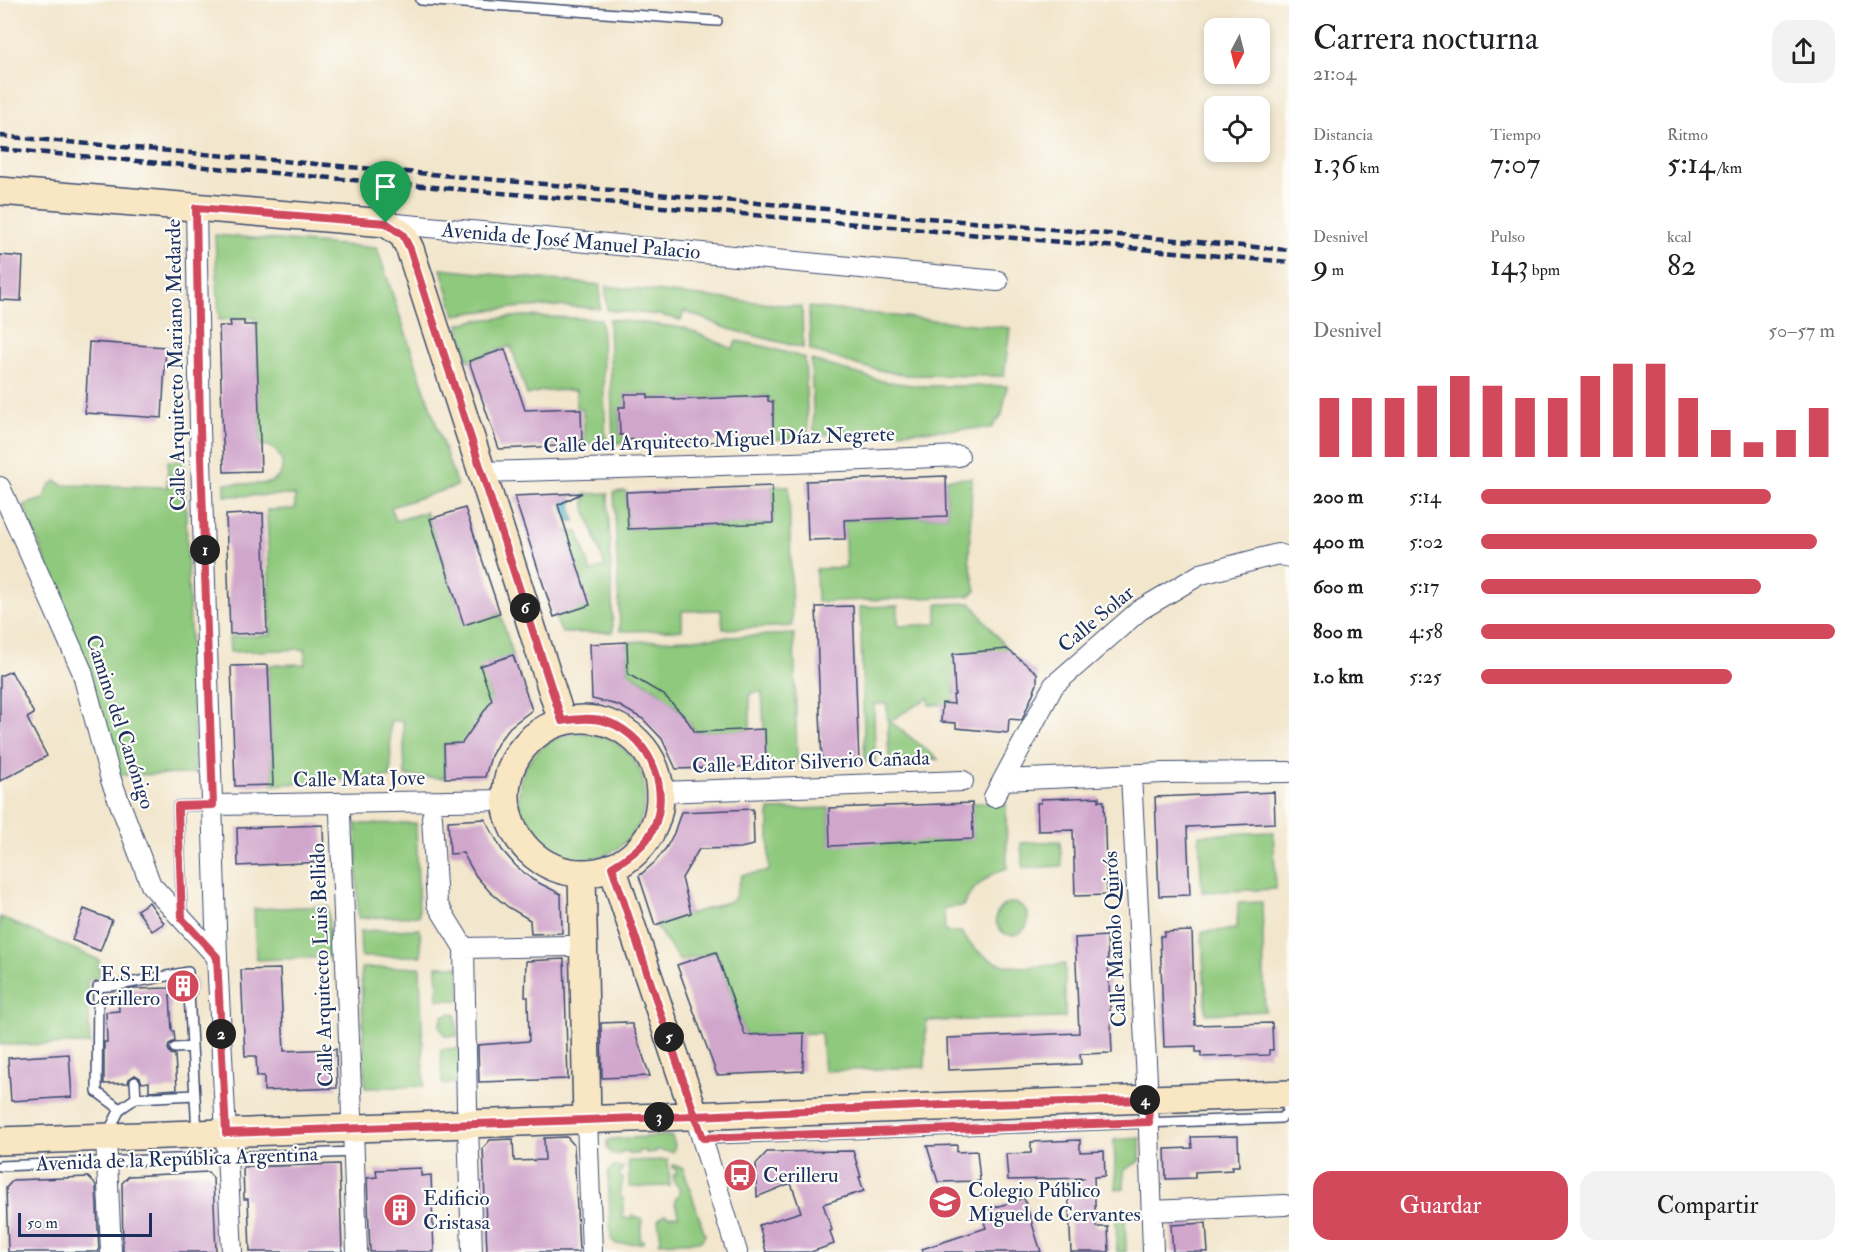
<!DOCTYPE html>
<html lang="es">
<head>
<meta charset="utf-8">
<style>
  :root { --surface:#fff; --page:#f2f2f2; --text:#202124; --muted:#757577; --accent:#d1495b }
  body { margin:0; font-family:"IM FELL Double Pica",serif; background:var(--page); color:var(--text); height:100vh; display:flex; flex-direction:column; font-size:22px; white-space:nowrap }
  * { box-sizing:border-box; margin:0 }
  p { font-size:20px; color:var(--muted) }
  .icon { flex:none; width:33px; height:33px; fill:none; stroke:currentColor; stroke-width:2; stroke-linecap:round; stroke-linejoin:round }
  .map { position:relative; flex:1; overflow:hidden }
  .side { display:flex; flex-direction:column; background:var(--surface); width:570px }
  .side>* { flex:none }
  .needle { width:39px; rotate:187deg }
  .buttons { position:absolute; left:1204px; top:18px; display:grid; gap:12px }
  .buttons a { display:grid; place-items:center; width:66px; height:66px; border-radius:12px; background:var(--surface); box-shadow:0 3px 9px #0003; font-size:30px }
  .scale { position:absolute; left:18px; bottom:15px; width:134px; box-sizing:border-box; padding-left:6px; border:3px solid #1b2f5e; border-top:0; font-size:16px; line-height:21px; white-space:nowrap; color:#1b2f5e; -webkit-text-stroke:4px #fdfcf7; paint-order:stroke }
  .pin { position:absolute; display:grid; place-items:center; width:51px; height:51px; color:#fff; margin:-62px -26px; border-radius:50% 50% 50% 0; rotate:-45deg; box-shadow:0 0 6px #0007 }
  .pin .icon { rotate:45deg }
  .km { position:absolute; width:30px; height:30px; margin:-15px; border-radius:50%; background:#222; color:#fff; font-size:16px; line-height:30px; text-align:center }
  .round { display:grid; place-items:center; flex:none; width:63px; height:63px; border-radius:18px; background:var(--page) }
  .overview { display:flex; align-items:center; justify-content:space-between; height:102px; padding:0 24px }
  h1 { font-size:33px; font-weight:600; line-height:45px }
  .metrics { display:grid; grid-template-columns:repeat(3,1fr); gap:9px; height:102px; padding:6px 24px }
  .metrics div { display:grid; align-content:center }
  .metrics b { font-size:30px; font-weight:600 }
  .metrics small { font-size:16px; font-weight:400 }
  .metrics p { font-size:16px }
  .chart { height:168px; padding:12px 24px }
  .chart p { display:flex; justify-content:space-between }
  .chart svg { width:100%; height:108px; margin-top:6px; stroke:var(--accent); stroke-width:6 }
  .button { display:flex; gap:12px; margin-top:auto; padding:12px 24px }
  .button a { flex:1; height:69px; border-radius:18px; background:var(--accent); color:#fff; font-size:24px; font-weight:600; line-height:69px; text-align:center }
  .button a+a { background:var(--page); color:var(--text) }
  ul { padding:0 24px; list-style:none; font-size:20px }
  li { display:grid; grid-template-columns:96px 72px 1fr; align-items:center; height:45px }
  li i { height:15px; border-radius:8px; background:var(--accent) }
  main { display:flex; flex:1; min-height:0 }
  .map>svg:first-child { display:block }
  .green { fill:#8fc97d; stroke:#557c6e; stroke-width:1.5 }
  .water { fill:#4eb9c9; stroke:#347494; stroke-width:1.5 }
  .building { fill:#d0a6cc }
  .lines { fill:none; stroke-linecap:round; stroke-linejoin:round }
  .lane-casing { stroke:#3b4a6e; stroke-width:12 }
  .street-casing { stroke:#3b4a6e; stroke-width:22 }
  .secondary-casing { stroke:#3b4a6e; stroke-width:30 }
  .lane { stroke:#fff; stroke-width:9 }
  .street { stroke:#fff; stroke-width:20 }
  .secondary { stroke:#f9e7c3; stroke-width:27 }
  .rail { stroke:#1b2f5e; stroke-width:4.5; stroke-dasharray:9 4.5; stroke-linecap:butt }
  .route-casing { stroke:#fff; stroke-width:12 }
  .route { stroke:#d1495b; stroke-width:8 }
  .labels { text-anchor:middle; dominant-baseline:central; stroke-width:4.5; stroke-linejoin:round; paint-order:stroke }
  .street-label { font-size:21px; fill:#1b2f5e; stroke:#fdfcf7 }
  .poi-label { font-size:21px; fill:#1b2f5e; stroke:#fdfcf7; text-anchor:start }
</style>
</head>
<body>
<main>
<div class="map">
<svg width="1289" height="1252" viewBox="0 0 1289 1252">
  <rect width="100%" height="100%" fill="#fdfcf7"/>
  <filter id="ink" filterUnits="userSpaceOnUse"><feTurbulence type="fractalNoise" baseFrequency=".0167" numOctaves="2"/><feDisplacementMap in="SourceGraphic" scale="12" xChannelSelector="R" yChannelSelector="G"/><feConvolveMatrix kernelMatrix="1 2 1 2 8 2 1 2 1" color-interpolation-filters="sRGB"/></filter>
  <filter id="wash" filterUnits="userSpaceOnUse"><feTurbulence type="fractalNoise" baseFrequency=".008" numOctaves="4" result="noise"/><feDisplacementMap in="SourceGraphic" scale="24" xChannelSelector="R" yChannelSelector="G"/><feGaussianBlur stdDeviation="1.35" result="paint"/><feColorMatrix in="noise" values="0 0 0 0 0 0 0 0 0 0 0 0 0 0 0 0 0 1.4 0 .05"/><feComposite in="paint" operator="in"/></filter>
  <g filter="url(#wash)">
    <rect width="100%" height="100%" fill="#f2e6cc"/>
    <path class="green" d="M215 235 377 248 457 486 391 507 395 521 426 512 464 624 500 613 513 655 481 666 493 702 465 743 444 744 445 778 405 776 403 721H390L391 777 273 785 268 665 305 664V649L230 652 229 637 271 635 267 510 295 509V495L225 496V483C237 483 263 487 273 481 291 471 280 444 260 445L255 318 219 320Z
      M441 269 600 285V309C551 303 503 307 455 315Z
      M606 286 802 307 803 348 729 329 684 311 681 320 660 315 607 310Z
      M809 307 1010 328 1004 376 904 375 860 366 810 350Z
      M524 316 601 319 606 443 585 444 583 409 576 408V390L542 391 527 395 511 346 469 361 459 324 477 320Z
      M609 319 685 328 733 349 736 341 763 346 805 358 808 437 768 440V435H773V402L769 401 768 396 674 400V398H648V394H625V407L619 408 620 434 625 435V443H613Z
      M811 360 882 381 919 386H1007L1002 415 991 428 814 435Z
      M168 461H184L195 774 114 775 88 673 24 505 43 499 50 485 56 481 63 485 167 487Z
      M972 478 969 559 976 591 969 596 817 602 816 569 846 567 844 520 947 516 946 479Z
      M772 486H789L792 626 723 629 721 610 682 611V630L620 631 614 492 626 491 628 529 773 523Z
      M608 493 613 632 562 633 554 616 565 531 578 532 591 572 605 566 585 508V494Z
      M971 603 1007 649 955 684 954 704 929 705V697L890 721 938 759 889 761 887 704H874L875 762H865L860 607 898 606V626L937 624V604Z
      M794 634 797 763 766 766 762 692 750 693V730L696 732 678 709 660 692 628 672 627 642Z
      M519 796a63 63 0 1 1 126 0a63 63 0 1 1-126 0Z
      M972 803H1006L1007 868C988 875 972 886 963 906L944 908 945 932H961C990 974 1019 968 1065 964V1018L926 1021 925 1067 824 1071 821 1033 745 1035 716 952 680 961 655 925 734 900 742 875 769 871V810L829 808 830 845 973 839Z
      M416 823 419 916 358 918 356 824Z
      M1273 832 1276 889 1202 892 1199 835Z
      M1060 841 1062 866 1023 868 1021 843Z
      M1262 902 1265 1011 1206 1014 1202 932 1237 929 1238 903Z
      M996 919a16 16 0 1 1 32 0a16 16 0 1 1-32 0Z
      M328 906 330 957 256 960 254 909Z
      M0 917 99 960V977L87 980 90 1044 0 1045Z
      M420 929 421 956 361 957 360 931Z
      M437 966H459L460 1000H438Z
      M420 967 424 1086 365 1088 361 968Z
      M452 1013 456 1014 457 1036H445L439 1025 444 1015Z
      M441 1049H462L463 1083 442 1084Z
      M667 1136 672 1137 675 1145 673 1152 656 1150V1152L646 1153V1151H639L638 1154H629L628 1152 622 1151 621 1154 613 1155 607 1148V1142L610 1139Z
      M1140 1138V1161L1124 1170V1189H1116L1114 1140Z
      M668 1160 670 1186 629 1187 628 1161Z
      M673 1165 683 1168 705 1235 701 1241 659 1243 661 1239 658 1220 665 1214 668 1216H678L677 1206 675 1205V1200L679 1193V1187L674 1183 673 1175H676V1169L673 1168Z
      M613 1167H623L622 1170 620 1171V1177L623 1178C623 1186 619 1188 620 1195L624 1200 622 1218H632V1215L642 1220 640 1240H643V1243L616 1244 611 1239 608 1173Z
      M1116 1215H1125L1126 1252H1117Z"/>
    <path class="water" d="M561 498H571L572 513 575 521H568Z"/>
    <g id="blocks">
      <path class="building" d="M0 255 23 257 21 301 0 300Z
        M230 321H244V325H256L261 471 224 472 219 326H231Z
        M89 342 166 347 162 418 85 413Z
        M505 349 525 410 576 408V410H581L582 441H577V445L499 449 469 361Z
        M625 394H648V398H674V400L768 396V401L773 402V435H768V440L641 444V439L625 440V435H620L619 407H625Z
        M946 476 947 516 844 520 845 539 808 540 806 481Z
        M772 486 773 523 628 529 626 492Z
        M582 493 558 505 590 605 554 617 514 496Z
        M465 508 500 613 464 625 430 519Z
        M263 513 267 633 230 634 226 515Z
        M853 606 859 762 822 764 816 607Z
        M627 642 628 674 664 695 685 717 695 732 765 729 766 766 676 769 662 739 643 719 618 705 592 699 590 644Z
        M1007 649 1037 673V684L1022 720 1009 719 1008 733 956 728V723L941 722 942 703 954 704 953 695H955L953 654Z
        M513 655 532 710 510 727 499 741 491 756 485 777 445 778 444 744 462 743 492 700 480 666Z
        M268 665 273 785 235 786 231 666Z
        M11 671 34 714 27 718 47 756 0 781V676Z
        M1274 792 1275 823 1187 827 1190 895 1159 896 1155 797Z
        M1099 797V801H1104L1107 895 1075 896 1073 830 1038 831 1037 803H1041V799Z
        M972 803 973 839 830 846 829 808Z
        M753 809 754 845 740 848 699 849 682 878 691 913 655 925 639 876 655 862 666 848 674 833 681 812Z
        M485 819 502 850 516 866 533 880 561 894 562 933 531 934 530 920 508 907 490 892 476 876 463 853 450 854 448 821Z
        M323 825 324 862 238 866 237 828Z
        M149 902 164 923 152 931 137 910Z
        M84 909 112 920 100 951 72 940Z
        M1192 931 1195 1025 1272 1023 1273 1050H1269V1055L1201 1057V1052H1196V1046L1164 1047 1160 936H1164V932Z
        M1107 936 1112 1053 1080 1054 1081 1064 948 1070 947 1038 1079 1033 1075 938Z
        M716 952 745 1035 804 1033 803 1071 717 1075 677 965Z
        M564 959 568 1079 479 1082 478 1045 529 1041 528 997H525L526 961Z
        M280 969 284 1051 336 1049 337 1088 264 1091V1076H257L256 1056H245L241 970Z
        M195 977 196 993 189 987 185 989 182 994 170 995 172 1031H174L175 1041 169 1044 168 1049 171 1054 175 1055 177 1089 149 1091V1082L142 1083 140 1078 135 1075 129 1079 128 1083 104 1084V1042H107L106 1012 119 1011 118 992 135 989 170 988 169 982 182 980 189 985 193 982Z
        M626 1022V1024H632L650 1076 602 1078 601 1023Z
        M69 1054 72 1097 11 1101 8 1058Z
        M1238 1136 1239 1166H1232L1233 1170 1195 1172V1178L1166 1179 1165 1149 1192 1148 1191 1137Z
        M567 1137 574 1145 579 1252H487L483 1148 490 1140 513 1139 514 1161 545 1160 544 1138Z
        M1080 1140V1152L1104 1151 1105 1176 1094 1177 1096 1227H1108L1109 1252H1071L1068 1184 1085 1178 1008 1180 1006 1154 1031 1153V1142Z
        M957 1145V1152L977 1151 980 1181 938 1182 927 1146Z
        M853 1151 861 1177H859L864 1191 823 1204 832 1230 830 1231 834 1244 811 1252H766L759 1225 801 1212 791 1183 757 1197 756 1164 767 1152Z
        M339 1164 342 1252H250L248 1199H244L243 1167Z
        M421 1168V1176L431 1175 434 1252H370L367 1178 377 1177 376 1170Z
        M208 1172 213 1178 216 1252H123L122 1183 129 1176Z
        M88 1177 96 1185 99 1252H8L6 1188 13 1180Z
        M1024 1198 1041 1252H923L922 1249 986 1228 981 1212Z
        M1206 1223 1208 1252H1173L1171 1225Z"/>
    </g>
  </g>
  <g filter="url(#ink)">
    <use href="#blocks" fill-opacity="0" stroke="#3b4a6e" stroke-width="1.5"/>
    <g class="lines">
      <defs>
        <path id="lane" d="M421 0 717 21
          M182 916 178 806 212 805
          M189 994 197 1132
          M175 1048 192 1047
          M135 1082 136 1098
          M120 1109 97 1092 98 987 119 985 188 972V978
          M108 1133 120 1109 136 1098 195 1095
          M703 1139 1281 1118 1287 1113 1288 1096
          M0 1166 354 1152"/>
        <path id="street" d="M196 208 200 428 217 957 232 1252
          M386 223 998 281
          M481 472 792 463 959 456
          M0 487 82 671 111 780 151 885 217 957
          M1131 775 1148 1100 1153 1252
          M1004 780 1164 773 1289 772
          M660 792 963 781
          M994 797 1054 685 1140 610 1201 574 1278 554 1289 557
          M213 805 506 800
          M340 814 352 1115
          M432 817 437 904 464 948 467 1108
          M464 948 570 946
          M695 1116 737 1252
          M587 1120 592 1252
          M468 1124 472 1252
          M353 1128 357 1252
          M106 1137 111 1252
          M1151 1211 1285 1205"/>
        <path id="secondary" d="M0 191 386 223 403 235 410 249 562 721
          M506 796a77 77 0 1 1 154 0a77 77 0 1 1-154 0Z
          M612 867 695 1116
          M582 873 587 1120
          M0 1141 1289 1094"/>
      </defs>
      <use href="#lane" class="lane-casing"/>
      <use href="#street" class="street-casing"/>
      <use href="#secondary" class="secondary-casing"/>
      <use href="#lane" class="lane"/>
      <use href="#street" class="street"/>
      <use href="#secondary" class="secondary"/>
      <path class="rail" d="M0 136 1289 250
        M0 149 1289 262"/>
    </g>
  </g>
  <g class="lines" filter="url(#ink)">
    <defs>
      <path id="route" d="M386 223 196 208 200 428 213 805 178 806V811L182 919 217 957 226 1133 695 1116 703 1138 1149 1122 1148 1100 943 1105 695 1116 612 867C626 859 638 851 648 838 675 797 653 738 608 722 592 717 577 719 562 721L410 249 403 235 386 223"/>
    </defs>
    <use href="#route" class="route-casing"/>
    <use href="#route" class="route"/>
  </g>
  <defs>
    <symbol id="building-disc" viewBox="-11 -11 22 22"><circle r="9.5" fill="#d1495b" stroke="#fdfcf7"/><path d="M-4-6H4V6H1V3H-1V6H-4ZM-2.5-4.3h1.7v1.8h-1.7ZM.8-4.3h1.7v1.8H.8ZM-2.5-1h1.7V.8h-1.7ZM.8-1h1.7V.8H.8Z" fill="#fff"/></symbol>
    <symbol id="bus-disc" viewBox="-11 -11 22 22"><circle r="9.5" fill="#d1495b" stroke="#fdfcf7"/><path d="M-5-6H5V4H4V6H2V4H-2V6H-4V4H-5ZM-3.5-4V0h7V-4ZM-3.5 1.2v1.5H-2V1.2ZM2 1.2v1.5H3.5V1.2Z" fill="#fff"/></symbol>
    <symbol id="school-disc" viewBox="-11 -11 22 22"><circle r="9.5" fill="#d1495b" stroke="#fdfcf7"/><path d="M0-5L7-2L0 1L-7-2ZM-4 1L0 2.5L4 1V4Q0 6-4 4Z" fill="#fff"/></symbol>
  </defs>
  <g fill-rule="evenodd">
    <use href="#building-disc" x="164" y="967" width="38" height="38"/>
    <use href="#bus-disc" x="721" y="1156" width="38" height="38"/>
    <use href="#school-disc" x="926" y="1183" width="38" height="38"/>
    <use href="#building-disc" x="381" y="1191" width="38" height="38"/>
  </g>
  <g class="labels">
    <g class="street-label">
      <text transform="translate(571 241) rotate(5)">Avenida de José Manuel Palacio</text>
      <text transform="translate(176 365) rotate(-91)">Calle Arquitecto Mariano Medarde</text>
      <text transform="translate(719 440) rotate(-2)">Calle del Arquitecto Miguel Díaz Negrete</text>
      <text transform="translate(1096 619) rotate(-40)">Calle Solar</text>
      <text transform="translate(120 722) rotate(72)">Camino del Canónigo</text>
      <text transform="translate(811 762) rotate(-2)">Calle Editor Silverio Cañada</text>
      <text transform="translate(359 779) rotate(-1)">Calle Mata Jove</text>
      <text transform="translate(1115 939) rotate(-93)">Calle Manolo Quirós</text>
      <text transform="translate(322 965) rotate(-92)">Calle Arquitecto Luis Bellido</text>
      <text transform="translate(177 1159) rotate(-2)">Avenida de la República Argentina</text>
    </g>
    <g class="poi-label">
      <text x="160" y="974" text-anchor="end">E.S. El<tspan x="160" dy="24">Cerillero</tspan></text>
      <text x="763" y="1175">Cerilleru</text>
      <text x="968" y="1190">Colegio Público<tspan x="968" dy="24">Miguel de Cervantes</tspan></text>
      <text x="423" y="1198">Edificio<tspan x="423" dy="24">Cristasa</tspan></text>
    </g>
  </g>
</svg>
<div class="buttons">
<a><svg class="needle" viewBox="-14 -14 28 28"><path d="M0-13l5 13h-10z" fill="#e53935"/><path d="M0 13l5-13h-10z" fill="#757577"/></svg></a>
<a><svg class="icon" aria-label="locate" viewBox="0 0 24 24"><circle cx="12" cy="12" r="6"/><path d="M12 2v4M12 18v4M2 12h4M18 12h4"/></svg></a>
</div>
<div class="scale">50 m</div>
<div class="pin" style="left:386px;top:223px;background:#1e9e55"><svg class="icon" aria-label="arrive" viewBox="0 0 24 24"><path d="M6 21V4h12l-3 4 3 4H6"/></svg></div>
<b class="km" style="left:205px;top:550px">1</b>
<b class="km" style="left:221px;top:1034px">2</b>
<b class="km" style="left:659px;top:1117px">3</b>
<b class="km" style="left:1145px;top:1100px">4</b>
<b class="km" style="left:669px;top:1037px">5</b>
<b class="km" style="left:525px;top:608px">6</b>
</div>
<section class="side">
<div class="overview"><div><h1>Carrera nocturna</h1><p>21:04</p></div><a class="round"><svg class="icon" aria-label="share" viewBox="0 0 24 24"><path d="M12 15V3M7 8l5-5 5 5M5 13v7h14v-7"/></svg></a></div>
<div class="metrics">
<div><p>Distancia</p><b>1.36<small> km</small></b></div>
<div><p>Tiempo</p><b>7:07</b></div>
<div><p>Ritmo</p><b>5:14<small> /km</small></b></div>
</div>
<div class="metrics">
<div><p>Desnivel</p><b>9<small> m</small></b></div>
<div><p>Pulso</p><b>143<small> bpm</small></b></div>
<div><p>kcal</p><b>82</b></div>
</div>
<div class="chart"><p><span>Desnivel</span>50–57 m</p>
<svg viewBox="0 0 160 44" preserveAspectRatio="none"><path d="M5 44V20M15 44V20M25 44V20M35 44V15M45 44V11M55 44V15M65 44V20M75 44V20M85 44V11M95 44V6M105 44V6M115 44V20M125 44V33M135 44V38M145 44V33M155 44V24"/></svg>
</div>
<ul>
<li><b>200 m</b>5:14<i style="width:82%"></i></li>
<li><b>400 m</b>5:02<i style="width:95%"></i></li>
<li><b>600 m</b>5:17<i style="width:79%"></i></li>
<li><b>800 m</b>4:58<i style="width:100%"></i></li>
<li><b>1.0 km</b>5:25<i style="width:71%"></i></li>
</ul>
<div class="button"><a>Guardar</a><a>Compartir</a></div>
</section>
</main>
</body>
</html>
